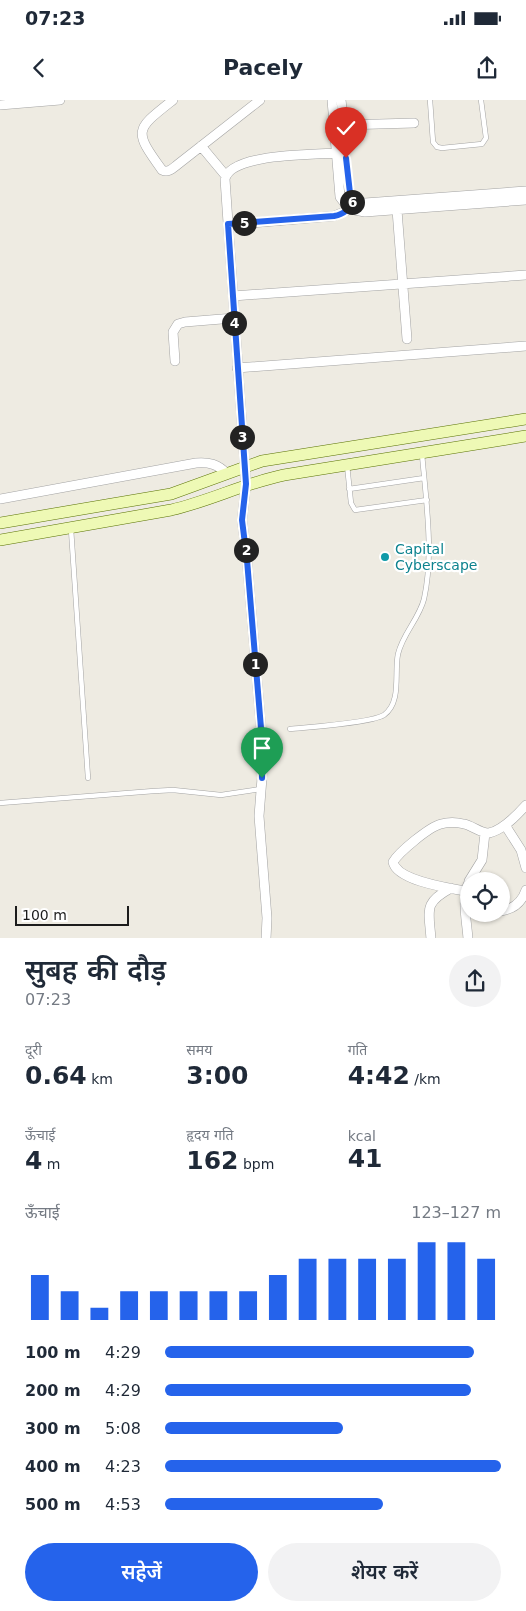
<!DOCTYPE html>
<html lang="hi">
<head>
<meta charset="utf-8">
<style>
  :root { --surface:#fff; --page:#f2f2f3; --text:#1f2937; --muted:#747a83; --accent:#2563eb }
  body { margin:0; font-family:"DejaVu Sans","Noto Sans Devanagari",sans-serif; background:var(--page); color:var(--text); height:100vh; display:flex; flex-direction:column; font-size:19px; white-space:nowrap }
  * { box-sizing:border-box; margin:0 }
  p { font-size:16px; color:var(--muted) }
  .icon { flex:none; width:28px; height:28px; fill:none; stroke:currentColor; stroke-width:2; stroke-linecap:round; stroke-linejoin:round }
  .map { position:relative; height:838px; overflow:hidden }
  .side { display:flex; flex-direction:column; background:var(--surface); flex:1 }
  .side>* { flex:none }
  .controls { position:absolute; left:460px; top:772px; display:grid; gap:10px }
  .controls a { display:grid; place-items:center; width:50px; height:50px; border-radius:50%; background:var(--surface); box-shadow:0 1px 4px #0004; font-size:25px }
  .scale { position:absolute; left:15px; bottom:12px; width:114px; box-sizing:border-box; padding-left:5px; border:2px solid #1c1c1c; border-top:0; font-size:14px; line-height:18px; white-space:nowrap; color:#1c1c1c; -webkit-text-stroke:4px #fff; paint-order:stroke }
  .pin { position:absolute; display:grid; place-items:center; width:42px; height:42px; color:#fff; margin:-51px -21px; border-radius:50% 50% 50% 0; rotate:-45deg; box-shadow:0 0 5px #0007 }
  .pin .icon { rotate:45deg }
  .km { position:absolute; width:25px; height:25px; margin:-12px; border-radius:50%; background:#222; color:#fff; font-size:14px; line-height:25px; text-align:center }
  .round { display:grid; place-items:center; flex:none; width:52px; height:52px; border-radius:26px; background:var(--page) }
  .head { display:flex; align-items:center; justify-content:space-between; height:85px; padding:0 25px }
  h1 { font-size:28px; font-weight:600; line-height:38px }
  .stats { display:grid; grid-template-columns:repeat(3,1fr); gap:8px; height:85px; padding:5px 25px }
  .stats div { display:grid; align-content:center }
  .stats b { font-size:25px; font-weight:600 }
  .stats small { font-size:14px; font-weight:400 }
  .stats p { font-size:14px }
  .chart { height:140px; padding:10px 25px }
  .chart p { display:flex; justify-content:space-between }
  .chart svg { width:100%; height:90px; margin-top:5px; stroke:var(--accent); stroke-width:6 }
  .button { display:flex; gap:10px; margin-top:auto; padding:10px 25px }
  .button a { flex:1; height:58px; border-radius:30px; background:var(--accent); color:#fff; font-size:20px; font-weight:600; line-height:58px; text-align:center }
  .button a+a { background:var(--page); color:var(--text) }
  ul { padding:0 25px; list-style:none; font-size:16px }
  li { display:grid; grid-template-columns:80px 60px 1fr; align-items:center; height:38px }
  li i { height:12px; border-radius:6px; background:var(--accent) }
  .status { display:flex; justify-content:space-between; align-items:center; height:35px; padding:0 25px; background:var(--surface); direction:ltr }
  .status svg { height:14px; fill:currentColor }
  header { display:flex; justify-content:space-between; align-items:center; height:65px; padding:0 25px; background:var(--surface); font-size:22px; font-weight:600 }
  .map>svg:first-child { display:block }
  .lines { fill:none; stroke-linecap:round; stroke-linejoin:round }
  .lane-casing { stroke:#a3a3a3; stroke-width:5.5 }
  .street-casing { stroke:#a3a3a3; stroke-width:10 }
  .secondary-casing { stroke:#5a7205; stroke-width:12 }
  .lane { stroke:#fff; stroke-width:4.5 }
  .street { stroke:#fff; stroke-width:9 }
  .secondary { stroke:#eef9b5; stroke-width:11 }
  .route-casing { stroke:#fff; stroke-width:10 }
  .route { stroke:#2563eb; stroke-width:6 }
  .culture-dot { fill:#0f9aa8; stroke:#fff; stroke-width:2 }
  .labels { text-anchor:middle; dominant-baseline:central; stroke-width:4.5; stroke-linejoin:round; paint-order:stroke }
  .culture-label { font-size:14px; fill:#0d838f; stroke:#fff; text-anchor:start }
</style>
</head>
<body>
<div class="status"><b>07:23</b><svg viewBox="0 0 49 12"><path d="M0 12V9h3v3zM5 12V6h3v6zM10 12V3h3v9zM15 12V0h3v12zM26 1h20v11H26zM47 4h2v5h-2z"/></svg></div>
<header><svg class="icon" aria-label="back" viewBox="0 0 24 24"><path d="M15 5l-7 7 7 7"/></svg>Pacely<svg class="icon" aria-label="share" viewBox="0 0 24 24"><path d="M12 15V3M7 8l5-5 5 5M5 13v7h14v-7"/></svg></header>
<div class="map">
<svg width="526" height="839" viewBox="0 0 526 839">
  <rect width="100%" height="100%" fill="#eeebe2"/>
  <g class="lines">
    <defs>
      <path id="lane" d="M430 0 433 42 437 47 442 48 482 44 486 38 481 0
        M347 365 351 403 355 410 427 400
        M349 389 424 378
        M71 429 88 678
        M290 629C309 627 371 623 384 615 402 602 394 573 398 554 403 533 419 519 424 499 434 455 426 400 422 354
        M0 703 154 691 173 690 221 695 261 689"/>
      <path id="street" d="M173 0C135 30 133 30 162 70 168 73 172 69 177 65L260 0
        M332 0 340 97 349 109 365 112 526 100
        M341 0C344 19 344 88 353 100L365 103 526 91
        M0 5 60 0
        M344 25 414 23
        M201 46 226 76
        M397 110 407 239
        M228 125 334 116 346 111 351 104
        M233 196 526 175
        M175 261 173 232 178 224 185 222 234 218
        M237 268 526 246
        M0 399 196 363C209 362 218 364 227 374
        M505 725 521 750 526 768
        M469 781 482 760 485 733
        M465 791C449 788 397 781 393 762 399 752 429 727 441 724 448 722 456 722 464 724 471 725 482 734 489 733 503 730 517 715 526 705
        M501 811C514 809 522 802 526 790
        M266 839 267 818 259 716 262 678V640L247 460 242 420 246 384 225 79C231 53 314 55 337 53
        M431 839C429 810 423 803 451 788
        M468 839C467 822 461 797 469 782"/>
      <path id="secondary" d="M0 423 171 394 262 361 526 319
        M0 440 171 410C210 401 245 383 284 375L526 336"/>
    </defs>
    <use href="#lane" class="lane-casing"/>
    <use href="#street" class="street-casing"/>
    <use href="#secondary" class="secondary-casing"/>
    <use href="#lane" class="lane"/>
    <use href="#street" class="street"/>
    <use href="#secondary" class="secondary"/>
  </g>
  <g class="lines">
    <defs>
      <path id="route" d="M262 678V640L247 460 242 420 246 384 228 124 334 116C345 114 349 109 353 100L350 93 346 58"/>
    </defs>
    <use href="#route" class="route-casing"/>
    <use href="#route" class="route"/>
  </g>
  <circle class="culture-dot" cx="385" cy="457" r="5"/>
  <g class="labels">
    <g class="culture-label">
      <text x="395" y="449">Capital<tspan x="395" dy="16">Cyberscape</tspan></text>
    </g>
  </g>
</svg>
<div class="controls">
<a><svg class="icon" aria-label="locate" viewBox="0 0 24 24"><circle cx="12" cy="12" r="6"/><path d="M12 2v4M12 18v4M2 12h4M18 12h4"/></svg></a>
</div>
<div class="scale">100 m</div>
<div class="pin" style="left:262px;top:678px;background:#1e9e55"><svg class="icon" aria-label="arrive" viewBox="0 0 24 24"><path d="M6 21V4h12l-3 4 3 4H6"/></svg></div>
<div class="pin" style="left:346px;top:58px;background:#d93025"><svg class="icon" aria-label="check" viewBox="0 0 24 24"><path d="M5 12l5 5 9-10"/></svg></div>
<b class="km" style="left:255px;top:564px">1</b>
<b class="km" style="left:246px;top:450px">2</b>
<b class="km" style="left:242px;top:337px">3</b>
<b class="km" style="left:234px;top:223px">4</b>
<b class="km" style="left:244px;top:123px">5</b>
<b class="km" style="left:352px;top:102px">6</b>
</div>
<section class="side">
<div class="head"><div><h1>सुबह की दौड़</h1><p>07:23</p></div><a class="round"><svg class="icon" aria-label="share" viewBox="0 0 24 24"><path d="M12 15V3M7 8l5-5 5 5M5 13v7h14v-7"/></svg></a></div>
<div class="stats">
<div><p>दूरी</p><b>0.64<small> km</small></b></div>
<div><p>समय</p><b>3:00</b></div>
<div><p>गति</p><b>4:42<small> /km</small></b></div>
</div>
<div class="stats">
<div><p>ऊँचाई</p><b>4<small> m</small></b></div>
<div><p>हृदय गति</p><b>162<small> bpm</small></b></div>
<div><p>kcal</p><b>41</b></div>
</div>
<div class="chart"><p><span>ऊँचाई</span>123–127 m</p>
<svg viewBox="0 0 160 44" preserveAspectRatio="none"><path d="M5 44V22M15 44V30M25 44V38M35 44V30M45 44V30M55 44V30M65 44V30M75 44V30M85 44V22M95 44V14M105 44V14M115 44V14M125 44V14M135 44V6M145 44V6M155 44V14"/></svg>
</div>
<ul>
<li><b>100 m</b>4:29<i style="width:92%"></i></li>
<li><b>200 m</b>4:29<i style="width:91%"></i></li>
<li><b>300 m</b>5:08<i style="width:53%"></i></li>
<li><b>400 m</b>4:23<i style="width:100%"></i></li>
<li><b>500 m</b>4:53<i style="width:65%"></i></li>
</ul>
<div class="button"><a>सहेजें</a><a>शेयर करें</a></div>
</section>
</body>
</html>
